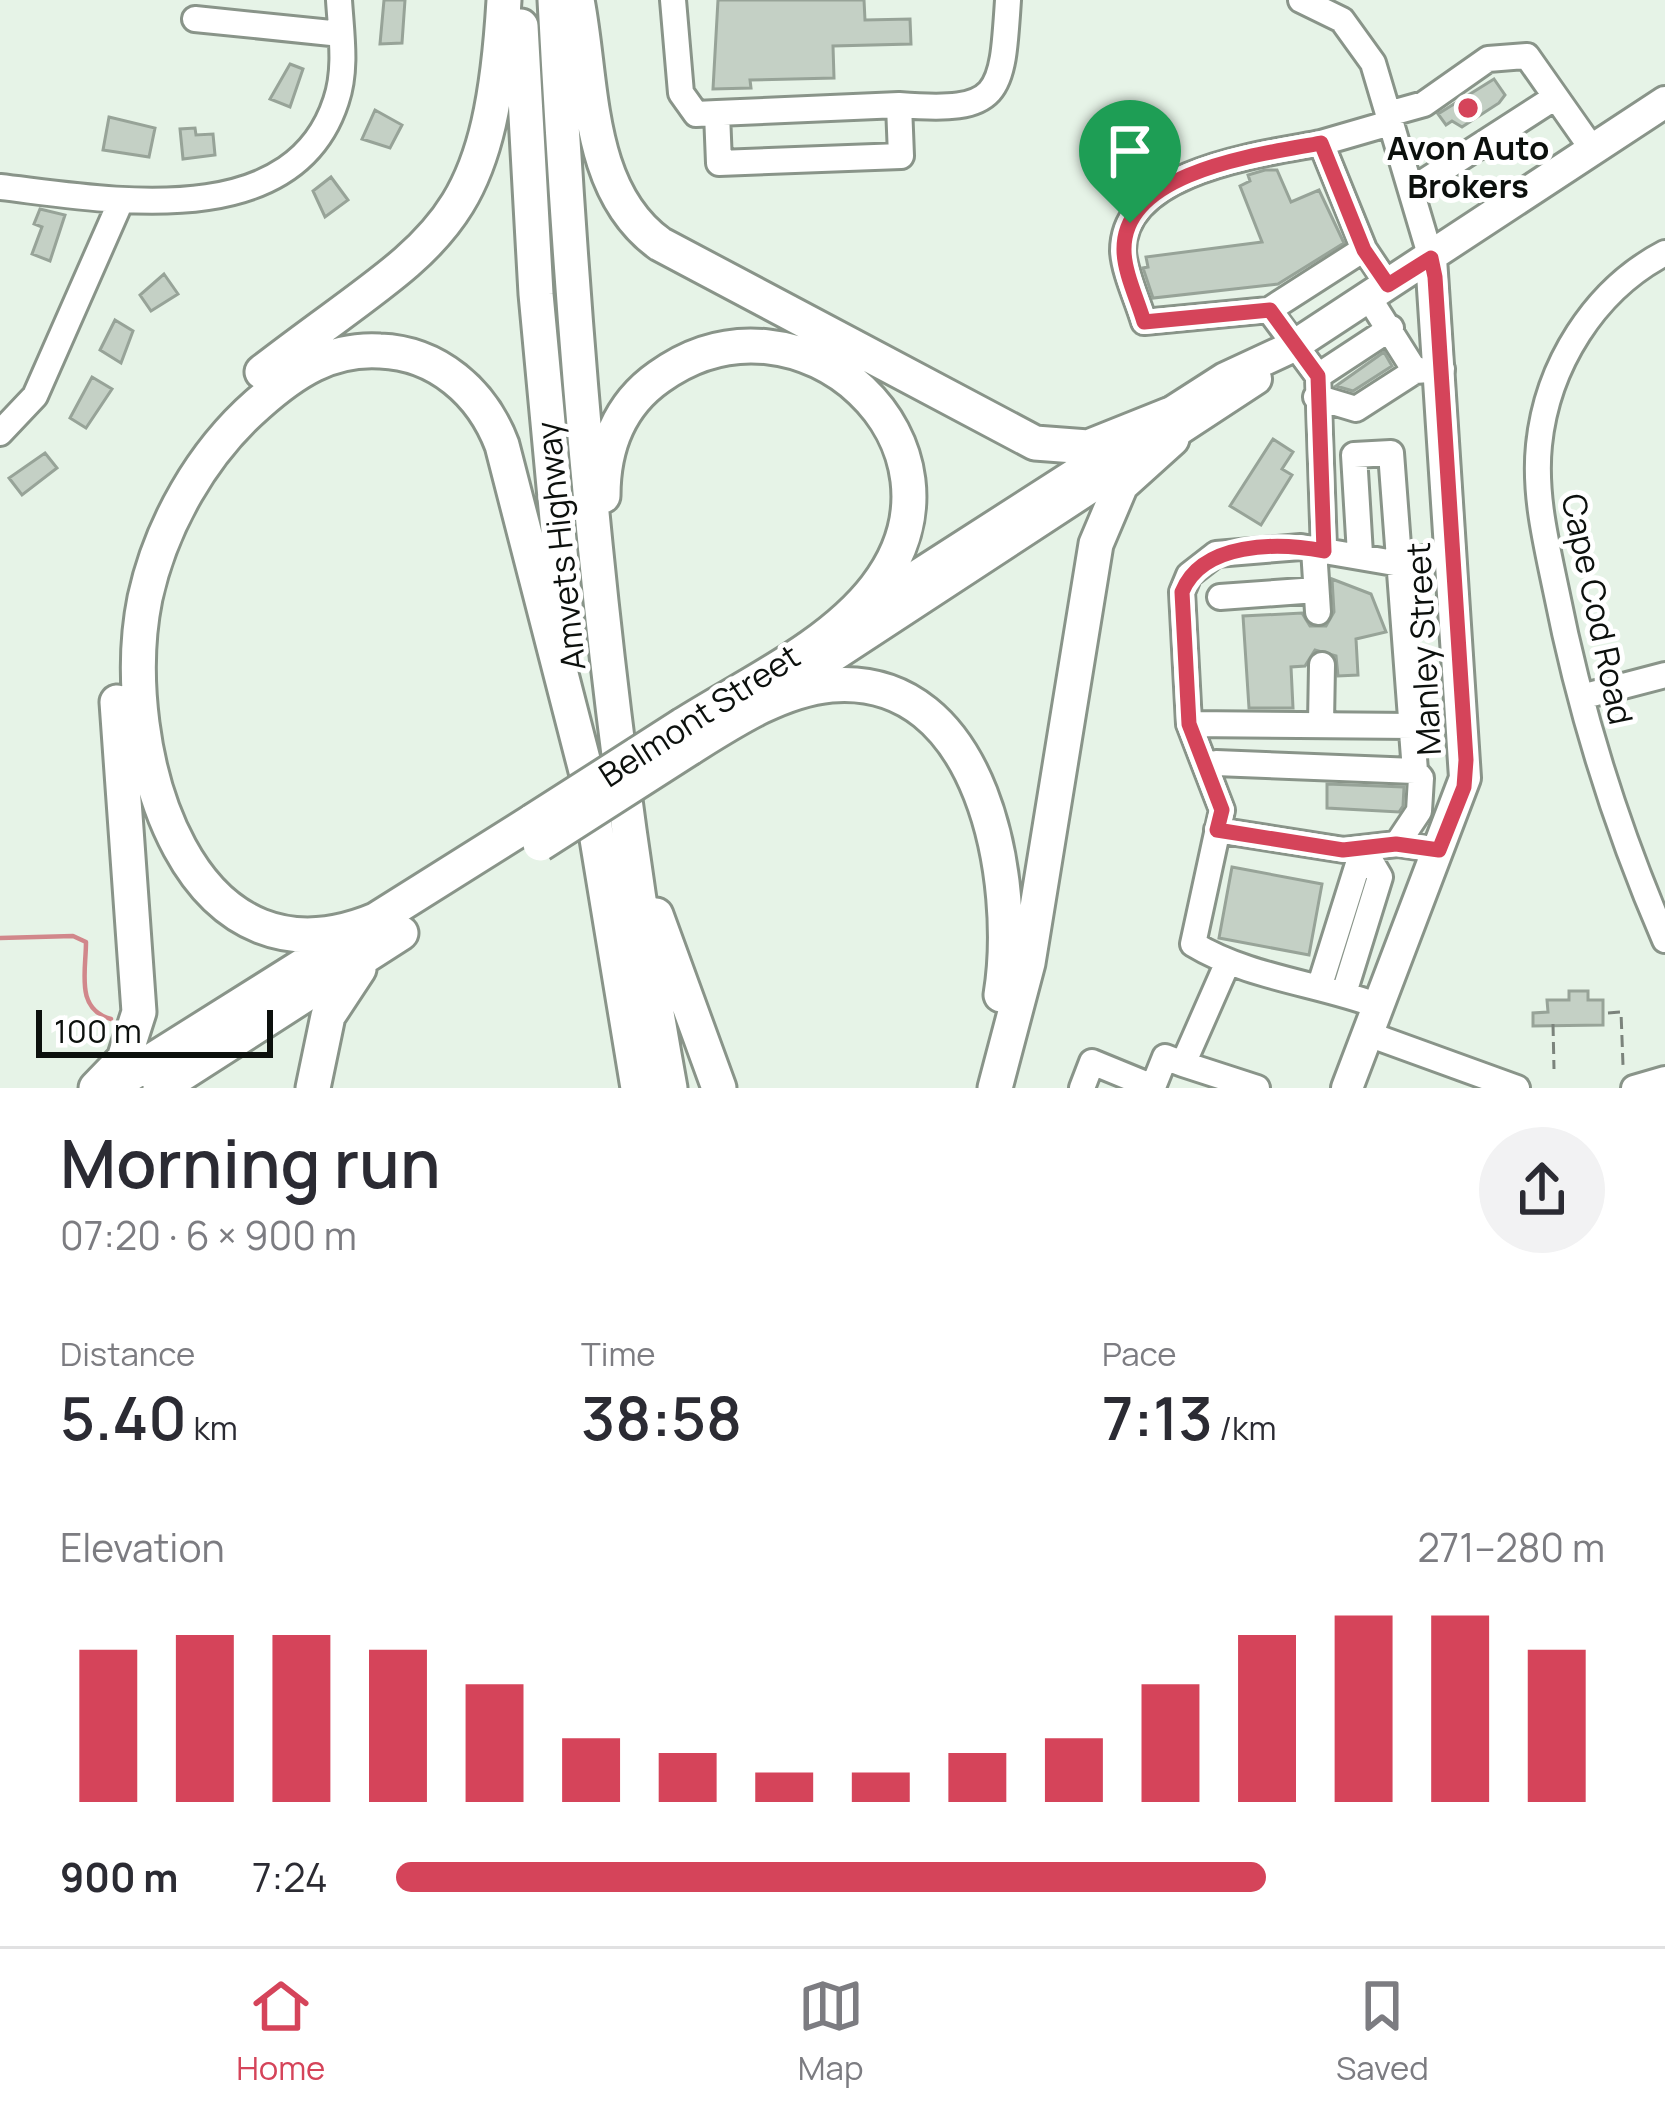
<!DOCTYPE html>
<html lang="en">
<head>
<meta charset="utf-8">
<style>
  :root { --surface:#fff; --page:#f2f2f3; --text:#2b2b33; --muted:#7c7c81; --line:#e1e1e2; --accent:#d5445a }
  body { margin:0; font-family:Manrope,sans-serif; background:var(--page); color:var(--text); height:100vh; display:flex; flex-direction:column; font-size:45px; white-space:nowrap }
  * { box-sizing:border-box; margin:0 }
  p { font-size:39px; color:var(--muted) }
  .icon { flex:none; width:66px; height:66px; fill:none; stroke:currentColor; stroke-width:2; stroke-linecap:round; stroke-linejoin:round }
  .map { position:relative; height:1088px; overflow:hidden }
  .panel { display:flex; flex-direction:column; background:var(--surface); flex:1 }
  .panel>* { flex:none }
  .scale { position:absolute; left:36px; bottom:30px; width:237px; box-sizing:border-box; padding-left:12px; border:6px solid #0c100d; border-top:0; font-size:33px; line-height:42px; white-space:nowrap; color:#0c100d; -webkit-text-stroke:9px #fff; paint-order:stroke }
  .pin { position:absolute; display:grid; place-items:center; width:102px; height:102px; color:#fff; margin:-123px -51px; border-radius:50% 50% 50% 0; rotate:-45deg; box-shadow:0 0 12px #0007 }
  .pin .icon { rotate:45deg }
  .round { display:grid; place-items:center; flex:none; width:126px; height:126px; border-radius:63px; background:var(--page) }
  .overview { display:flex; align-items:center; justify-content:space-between; height:204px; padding:0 60px }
  h1 { font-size:66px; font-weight:600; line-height:90px }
  .stats { display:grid; grid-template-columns:repeat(3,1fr); gap:18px; height:204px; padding:12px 60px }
  .stats div { display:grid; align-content:center }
  .stats b { font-size:60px; font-weight:600 }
  .stats small { font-size:33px; font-weight:400 }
  .stats p { font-size:33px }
  .chart { height:336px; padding:24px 60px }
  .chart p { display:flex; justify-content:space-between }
  .chart svg { width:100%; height:216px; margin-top:12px; stroke:var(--accent); stroke-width:6 }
  ul { padding:0 60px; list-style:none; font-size:39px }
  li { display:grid; grid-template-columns:192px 144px 1fr; align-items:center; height:90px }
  li i { height:30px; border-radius:15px; background:var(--accent) }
  .dock { display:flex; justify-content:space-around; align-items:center; height:168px; border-top:3px solid var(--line); background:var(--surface); font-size:33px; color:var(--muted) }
  .dock a { display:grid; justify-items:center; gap:6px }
  .dock .on { color:var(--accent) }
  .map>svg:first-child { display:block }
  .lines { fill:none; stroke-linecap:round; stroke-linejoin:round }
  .stream { stroke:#d1878b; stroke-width:4.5 }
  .building { fill:#c4d0c5; stroke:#97a398; stroke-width:3 }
  .minor-casing { stroke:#899489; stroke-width:30 }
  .major-casing { stroke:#899489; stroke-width:36 }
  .highway-casing { stroke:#899489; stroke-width:39 }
  .path { stroke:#7b837c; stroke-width:3; stroke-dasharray:12 6; stroke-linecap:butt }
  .minor { stroke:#fff; stroke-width:24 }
  .major { stroke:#fff; stroke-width:30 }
  .highway { stroke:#fff; stroke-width:33 }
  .highway-bridge-casing { stroke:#899489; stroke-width:39; stroke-linecap:butt }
  .highway-bridge { stroke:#fff; stroke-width:33 }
  .route-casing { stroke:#fff; stroke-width:24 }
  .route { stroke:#d5445a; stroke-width:15 }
  .poi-dot { fill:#d5445a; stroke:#fff; stroke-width:4.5 }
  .labels { text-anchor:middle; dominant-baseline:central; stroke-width:10; stroke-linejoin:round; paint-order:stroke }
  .poi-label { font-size:33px; font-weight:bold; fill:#0c100d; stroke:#fff }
  .street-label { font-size:33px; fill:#0c100d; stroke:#fff }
</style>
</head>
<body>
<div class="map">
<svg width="1665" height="1088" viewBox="0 0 1665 1088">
  <rect width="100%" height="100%" fill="#e6f3e7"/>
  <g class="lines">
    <path class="stream" d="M0 938 73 936 86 942C86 972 75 1009 111 1019"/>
  </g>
  <path class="building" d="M384 0H405L402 43 380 44Z
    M718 0H864L865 20 910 19 911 44 833 46 834 78 750 80 751 88 713 89Z
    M290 64 303 69 290 107 270 99Z
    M1494 79 1505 95 1499 103 1462 127 1452 121 1446 125 1438 114Z
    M375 110 402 125 390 148 362 139Z
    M109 117 155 128 149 157 103 150Z
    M195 128 196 135 213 134 215 155 183 159 180 129Z
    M1265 170H1277L1291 202 1319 190 1344 243 1278 284 1153 298 1143 268 1148 267 1146 257 1262 242 1240 186 1250 181 1248 175Z
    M331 177 348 200 325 217 313 191Z
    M40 209 65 215 50 261 32 254 42 227 34 224Z
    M164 274 178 294 151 311 140 295Z
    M115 320 133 331 121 363 100 350Z
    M1384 352 1392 366 1353 391 1336 386Z
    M92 377 112 389 86 428 70 418Z
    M1273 439 1293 452 1282 469 1292 475 1261 525 1230 506Z
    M45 453 57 468 22 495 9 478Z
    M1332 579 1371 594 1386 632 1356 639 1358 675 1338 676 1336 656 1315 650 1305 666 1291 667 1293 708H1249L1243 616 1302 613 1310 626H1326L1334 612Z
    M1327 784 1404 787 1403 806 1399 812 1327 808Z
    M1232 867 1322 884 1309 955 1219 938Z
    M1569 991H1588V1000H1603V1025L1533 1026V1013L1548 1012 1547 1000H1569Z"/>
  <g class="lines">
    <defs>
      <path id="minor" d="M673 0 681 93 696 114 717 113 899 105 901 156 719 163 717 113
        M1301 0 1342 20 1373 63 1431 258
        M195 19 341 34
        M899 105C1001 113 1002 96 1008 0
        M1388 114 1424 104 1488 59 1527 56 1593 150
        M1321 143 1390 123
        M0 187C104 199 292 236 336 101 347 69 341 33 339 0
        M1411 190 1554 98
        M1364 249 1269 310 1144 322C1138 301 1124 272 1123 251 1123 170 1264 154 1321 143L1364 249 1388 285
        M1665 253C1594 290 1547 366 1539 445 1534 494 1546 542 1556 590 1580 712 1616 827 1665 940
        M1369 298 1415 371 1442 369
        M1269 310 1318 376 1324 551
        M1318 376 1391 328
        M1316 397 1356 409 1415 371
        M0 433 35 396 121 201
        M1314 549 1318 612
        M1360 554 1354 455 1391 453 1415 771
        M1220 597 1316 590
        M1581 697 1665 675
        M1321 723 1322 665
        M1189 724 1414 726
        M1207 768 1216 763 1415 771 1421 778 1419 811 1397 844
        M1217 830 1344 850 1397 844 1439 850
        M1227 964 1183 1064 1257 1088
        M1320 985 1363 848
        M1344 993 1380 877 1363 848
        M1379 1006C1318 983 1249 978 1193 944L1222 810 1189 724 1182 592 1189 575 1216 554 1301 547 1400 564 1453 551
        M1368 1034 1517 1088
        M1082 1088 1092 1062 1153 1087 1165 1057 1183 1064
        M1634 1088 1665 1079"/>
      <path id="major" d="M862 611 1225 378 1292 347 1665 102
        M780 691 1256 379
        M1347 1088 1465 778 1431 258"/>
      <path id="highway" d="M555 0C574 365 605 728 670 1088
        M577 0C593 82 585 190 660 244L1035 443 1088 447 1168 415
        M521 26 536 294 567 626
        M262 372C434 239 490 238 504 0
        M603 496C603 448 619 405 659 377 800 275 985 445 876 587 830 647 746 685 683 725
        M690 748C733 721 780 690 831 685 985 672 1019 884 1001 995
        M588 784 638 1088
        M387 915C187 1009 115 747 145 598 161 525 202 453 258 404 294 372 330 348 380 351 437 353 482 392 502 445L587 775
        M656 915 719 1088
        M113 1085 533 821
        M96 1088 124 1059 139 1012 117 702
        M160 1088 401 933
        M313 1088 328 1016 359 969
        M995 1088 1028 963 1096 544 1121 485 1172 439"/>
    </defs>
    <use href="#minor" class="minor-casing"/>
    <use href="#major" class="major-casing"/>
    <use href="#highway" class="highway-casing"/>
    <path class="path" d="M1608 1013 1621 1012 1623 1065
      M1553 1024 1554 1069"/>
    <use href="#minor" class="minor"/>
    <use href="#major" class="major"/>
    <use href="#highway" class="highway"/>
    <defs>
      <path id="highway-bridge" d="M533 821 683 725
        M540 844 690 748"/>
    </defs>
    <use href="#highway-bridge" class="highway-bridge-casing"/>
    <use href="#highway-bridge" class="highway-bridge"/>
  </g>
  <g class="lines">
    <defs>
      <path id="route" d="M1321 143 1364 250 1388 285 1431 258 1435 277 1466 760 1464 787 1439 850 1396 844 1343 850 1217 830 1222 810 1189 724 1182 592C1202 542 1277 542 1324 551L1318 376 1270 310 1144 322C1138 301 1124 272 1124 250 1123 170 1264 154 1321 143Z"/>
    </defs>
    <use href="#route" class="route-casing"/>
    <use href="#route" class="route"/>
  </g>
  <circle class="poi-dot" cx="1468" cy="108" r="12"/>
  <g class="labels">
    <g class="poi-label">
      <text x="1468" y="147">Avon Auto<tspan x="1468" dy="38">Brokers</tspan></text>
    </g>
    <g class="street-label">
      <text transform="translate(560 546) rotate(-96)">Amvets Highway</text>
      <text transform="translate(1598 609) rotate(78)">Cape Cod Road</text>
      <text transform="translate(1423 649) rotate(-93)">Manley Street</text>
      <text transform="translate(699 715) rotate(-33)">Belmont Street</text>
    </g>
  </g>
</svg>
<div class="scale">100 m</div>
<div class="pin" style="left:1130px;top:223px;background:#1e9e55"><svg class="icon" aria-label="arrive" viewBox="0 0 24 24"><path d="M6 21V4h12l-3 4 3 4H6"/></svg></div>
</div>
<section class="panel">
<div class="overview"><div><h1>Morning run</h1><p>07:20 · 6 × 900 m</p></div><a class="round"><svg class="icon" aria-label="share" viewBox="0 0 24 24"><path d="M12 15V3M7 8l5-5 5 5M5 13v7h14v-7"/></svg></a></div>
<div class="stats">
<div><p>Distance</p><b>5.40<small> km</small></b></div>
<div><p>Time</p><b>38:58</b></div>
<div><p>Pace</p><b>7:13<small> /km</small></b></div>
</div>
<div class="chart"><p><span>Elevation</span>271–280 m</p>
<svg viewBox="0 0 160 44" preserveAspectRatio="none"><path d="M5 44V13M15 44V10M25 44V10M35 44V13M45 44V20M55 44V31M65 44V34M75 44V38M85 44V38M95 44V34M105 44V31M115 44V20M125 44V10M135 44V6M145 44V6M155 44V13"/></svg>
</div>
<ul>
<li><b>900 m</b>7:24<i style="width:72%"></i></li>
</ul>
</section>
<nav class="dock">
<a class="on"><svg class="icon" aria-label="home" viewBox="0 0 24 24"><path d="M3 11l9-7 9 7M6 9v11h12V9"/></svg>Home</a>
<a><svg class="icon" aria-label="map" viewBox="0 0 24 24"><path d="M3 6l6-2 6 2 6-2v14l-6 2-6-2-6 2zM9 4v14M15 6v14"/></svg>Map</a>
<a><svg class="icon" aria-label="saved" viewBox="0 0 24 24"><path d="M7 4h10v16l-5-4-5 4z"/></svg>Saved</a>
</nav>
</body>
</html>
